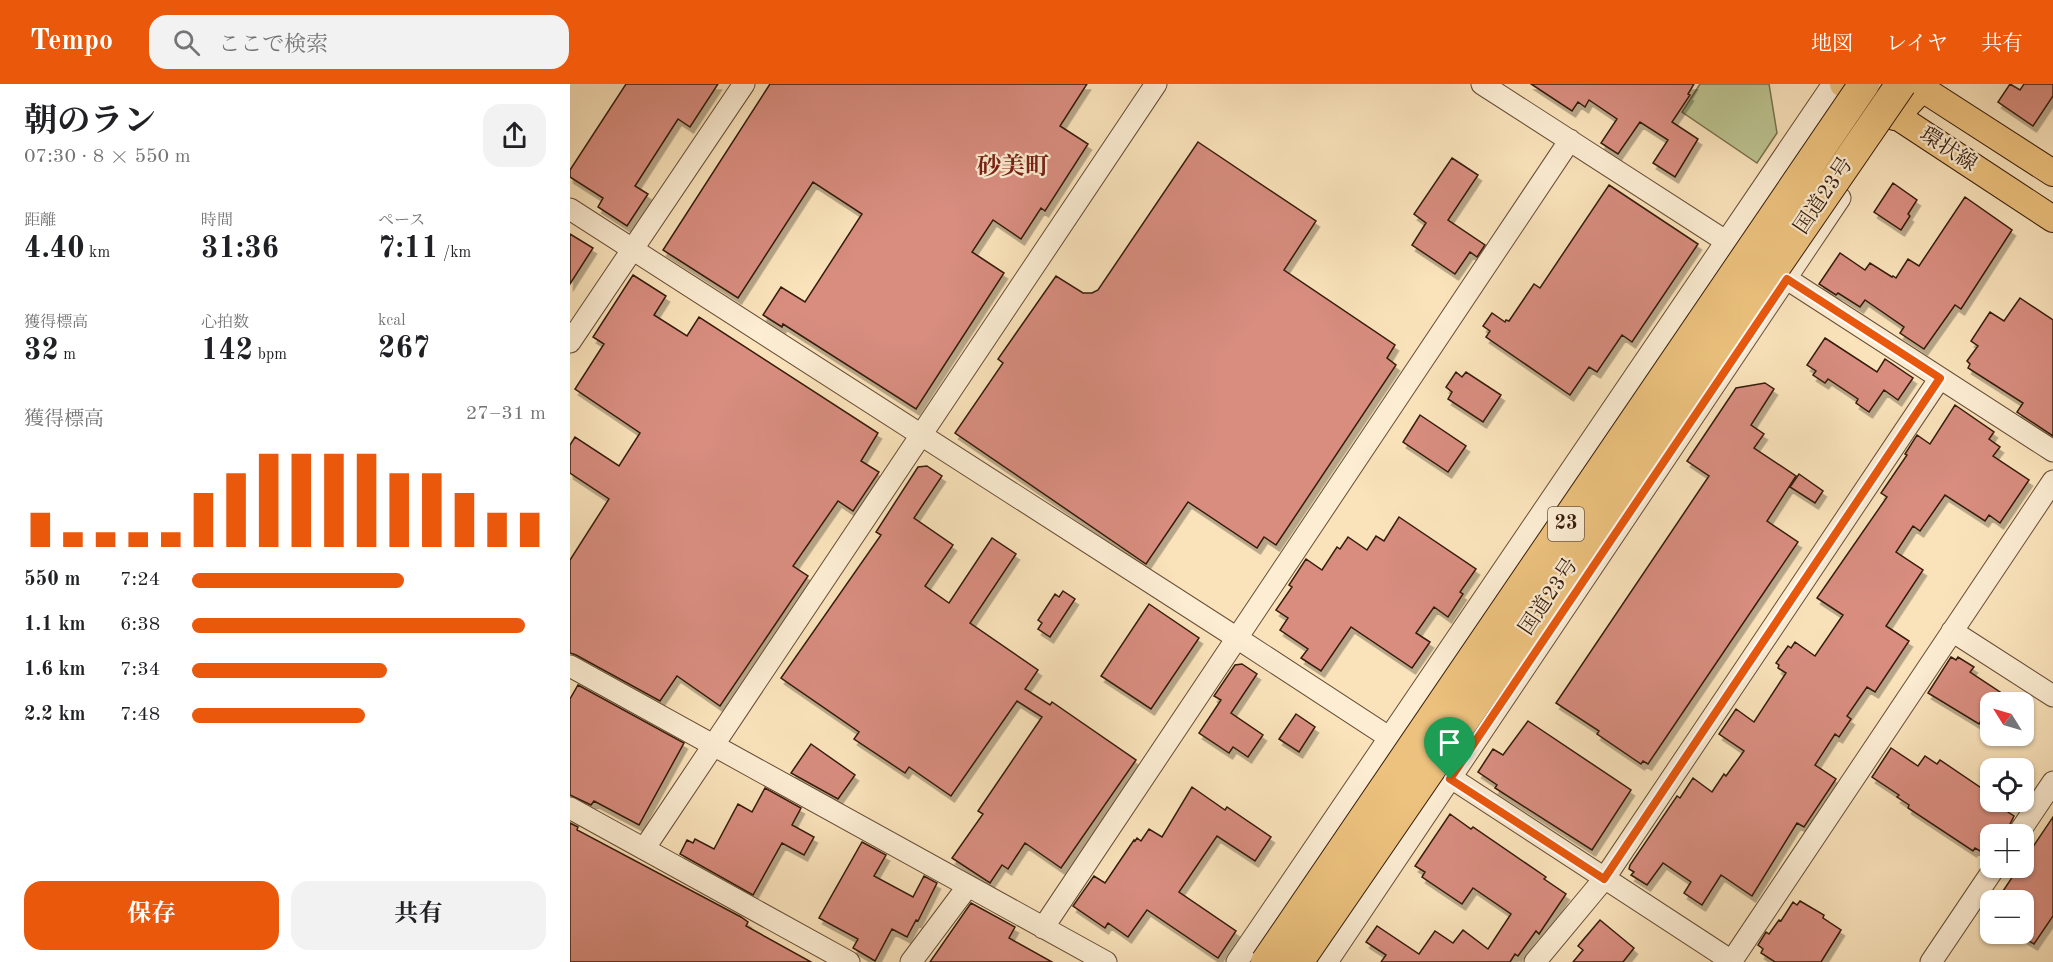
<!DOCTYPE html>
<html lang="ja">
<head>
<meta charset="utf-8">
<style>
  :root { --surface:#fff; --page:#f2f2f2; --text:#202124; --muted:#757577; --accent:#ea580c }
  body { margin:0; font-family:"Old Standard TT","Noto Serif JP",serif; background:var(--page); color:var(--text); height:100vh; display:flex; flex-direction:column; font-size:22px; white-space:nowrap }
  * { box-sizing:border-box; margin:0 }
  p { font-size:20px; color:var(--muted) }
  .icon { flex:none; width:33px; height:33px; fill:none; stroke:currentColor; stroke-width:2; stroke-linecap:round; stroke-linejoin:round }
  .map { position:relative; flex:1; overflow:hidden }
  .sheet { display:flex; flex-direction:column; background:var(--surface); width:570px }
  .sheet>* { flex:none }
  .needle { width:39px; rotate:307deg }
  .fabs { position:absolute; left:1410px; top:608px; display:grid; gap:12px }
  .fabs a { display:grid; place-items:center; width:54px; height:54px; border-radius:12px; background:var(--surface); box-shadow:0 2px 4px #0004; font-size:30px }
  .pin { position:absolute; display:grid; place-items:center; width:51px; height:51px; color:#fff; margin:-62px -26px; border-radius:50% 50% 50% 0; rotate:-45deg; box-shadow:0 0 6px #0007 }
  .pin .icon { rotate:45deg }
  .round { display:grid; place-items:center; flex:none; width:63px; height:63px; border-radius:18px; background:var(--page) }
  .overview { display:flex; align-items:center; justify-content:space-between; height:102px; padding:0 24px }
  h1 { font-size:33px; font-weight:700; line-height:45px }
  .stats { display:grid; grid-template-columns:repeat(3,1fr); gap:9px; height:102px; padding:6px 24px }
  .stats div { display:grid; align-content:center }
  .stats b { font-size:30px; font-weight:700 }
  .stats small { font-size:16px; font-weight:400 }
  .stats p { font-size:16px }
  .chart { height:168px; padding:12px 24px }
  .chart p { display:flex; justify-content:space-between }
  .chart svg { width:100%; height:108px; margin-top:6px; stroke:var(--accent); stroke-width:6 }
  .primary-button { display:flex; gap:12px; margin-top:auto; padding:12px 24px }
  .primary-button a { flex:1; height:69px; border-radius:18px; background:var(--accent); color:#fff; font-size:24px; font-weight:700; line-height:69px; text-align:center }
  .primary-button a+a { background:var(--page); color:var(--text) }
  ul { padding:0 24px; list-style:none; font-size:20px }
  li { display:grid; grid-template-columns:96px 72px 1fr; align-items:center; height:45px }
  li i { height:15px; border-radius:8px; background:var(--accent) }
  header { display:flex; align-items:center; gap:36px; box-sizing:border-box; height:84px; padding:0 30px; background:var(--accent); color:#fff }
  header strong { font-size:28px }
  nav { display:flex; gap:33px; margin-inline-start:auto; font-size:21px }
  .search { width:420px; height:54px; background:var(--page); display:flex; align-items:center; gap:15px; box-sizing:border-box; padding:0 21px; border-radius:18px; color:var(--muted); font-size:22px }
  main { display:flex; flex:1; min-height:0 }
  .map>svg:first-child { display:block }
  .green { fill:#bcc491; stroke:#79704e; stroke-width:1.5 }
  .building { fill:#d88d7f; stroke:#361b0a; stroke-width:1.5; filter:url(#shadow) }
  .lines { fill:none; stroke-linecap:round; stroke-linejoin:round }
  .minor-casing { stroke:#674d36; stroke-width:23 }
  .major-casing { stroke:#361b0a; stroke-width:28 }
  .highway-casing { stroke:#361b0a; stroke-width:32 }
  .minor { stroke:#fcedd3; stroke-width:21 }
  .major { stroke:#edc27e; stroke-width:26 }
  .highway { stroke:#edc27e; stroke-width:30 }
  .highway-bridge-casing { stroke:#361b0a; stroke-width:32; stroke-linecap:butt }
  .highway-bridge { stroke:#edc27e; stroke-width:30 }
  .route-casing { stroke:#fff; stroke-width:12 }
  .route { stroke:#ea580c; stroke-width:8 }
  .labels { text-anchor:middle; dominant-baseline:central; stroke-width:4.5; stroke-linejoin:round; paint-order:stroke }
  .shield { fill:#fcedd3; stroke:#715a46; stroke-width:1.5 }
  .shield-label { font-size:20px; font-weight:bold; fill:#361b0a }
  .street-label { font-size:21px; fill:#361b0a; stroke:#fcedd3 }
  .quarter-label { font-size:24px; font-weight:bold; fill:#7a1f14; stroke:#fcedd3 }
</style>
</head>
<body>
<header>
<strong>Tempo</strong>
<div class="search"><svg class="icon" aria-label="search" viewBox="0 0 24 24"><circle cx="10" cy="10" r="6"/><path d="M15 15l6 6"/></svg>ここで検索</div>
<nav><a>地図</a><a>レイヤ</a><a>共有</a></nav>
</header>
<main>
<section class="sheet">
<div class="overview"><div><h1>朝のラン</h1><p>07:30 · 8 × 550 m</p></div><a class="round"><svg class="icon" aria-label="share" viewBox="0 0 24 24"><path d="M12 15V3M7 8l5-5 5 5M5 13v7h14v-7"/></svg></a></div>
<div class="stats">
<div><p>距離</p><b>4.40<small> km</small></b></div>
<div><p>時間</p><b>31:36</b></div>
<div><p>ペース</p><b>7:11<small> /km</small></b></div>
</div>
<div class="stats">
<div><p>獲得標高</p><b>32<small> m</small></b></div>
<div><p>心拍数</p><b>142<small> bpm</small></b></div>
<div><p>kcal</p><b>267</b></div>
</div>
<div class="chart"><p><span>獲得標高</span>27–31 m</p>
<svg viewBox="0 0 160 44" preserveAspectRatio="none"><path d="M5 44V30M15 44V38M25 44V38M35 44V38M45 44V38M55 44V22M65 44V14M75 44V6M85 44V6M95 44V6M105 44V6M115 44V14M125 44V14M135 44V22M145 44V30M155 44V30"/></svg>
</div>
<ul>
<li><b>550 m</b>7:24<i style="width:60%"></i></li>
<li><b>1.1 km</b>6:38<i style="width:94%"></i></li>
<li><b>1.6 km</b>7:34<i style="width:55%"></i></li>
<li><b>2.2 km</b>7:48<i style="width:49%"></i></li>
</ul>
<div class="primary-button"><a>保存</a><a>共有</a></div>
</section>
<div class="map">
<svg width="1483" height="878" viewBox="0 0 1483 878">
  <defs>
    <filter id="shadow"><feDropShadow dx="3.5" dy="6" stdDeviation="0" flood-color="#0004"/></filter>
  </defs>
  <rect width="100%" height="100%" fill="#fae3bb"/>
  <filter id="stains"><feTurbulence type="fractalNoise" baseFrequency=".00333" numOctaves="4"/><feColorMatrix values="0 0 0 0 .2 0 0 0 0 .09 0 0 0 0 .02 0 0 0 .5 -.17"/></filter>
  <radialGradient id="worn" r=".72"><stop offset=".6" stop-color="#630" stop-opacity="0"/><stop offset="1" stop-color="#630" stop-opacity=".3"/></radialGradient>
  <path class="green" d="M1130 0H1199L1207 49 1187 79 1112 28Z"/>
  <path class="building" d="M56 0H148L120 43 108 35 65 102 78 110 57 142 28 123 33 114 0 93V86Z
    M200 0H517L490 42 518 60 475 127 471 124 451 155 423 136 402 168 434 189 346 325 213 240 212 243 193 231 211 203 235 218 292 130 243 98 168 214 93 166Z
    M961 0H1124L1118 10 1120 11 1102 38 1128 55 1105 93 1083 79 1098 56 1070 38 1048 70 1031 59 1047 35 1019 16 1015 23 1008 18 1002 27Z
    M1440 0 1450 6 1454 0H1483V12L1463 42 1428 18Z
    M628 58 746 137 714 186 825 261 817 274 826 281 706 461 694 453 687 464 618 418 576 480 385 349 433 279 428 275 486 192 513 209H522L528 206Z
    M882 74 908 91 878 136 915 161 907 173 900 168 885 190 842 161 856 139 844 130Z
    M1323 99 1347 116 1338 130 1340 132 1331 146 1304 128Z
    M1039 101 1128 160 1062 258 1052 251 1027 288 1019 283 1000 311 916 253 920 247 913 242 922 229 935 238 936 236 939 237 964 200 970 204Z
    M1395 113 1442 146 1391 225 1385 221 1354 265 1330 249 1334 243 1295 216 1290 223 1268 209 1266 211 1249 200 1270 169 1295 186 1300 179 1322 193 1323 192 1326 194 1338 175 1349 182Z
    M0 150 23 164 0 200Z
    M63 191 96 212 84 231 117 252 129 233 308 349 291 377 309 388 283 427 268 417 223 482 238 492 150 622 107 592 90 617 6 571 0 569V476L39 415 0 389V361L5 353 49 382 70 349 5 305 34 260 23 253Z
    M1450 214 1483 236V352L1447 328 1453 319 1398 284 1400 280 1397 277 1408 262 1401 257 1420 228 1434 237Z
    M1255 254 1307 288 1315 275 1343 294 1328 316 1314 306 1299 328 1286 319 1288 315 1258 295 1255 299 1243 291 1246 287 1237 281Z
    M886 288 892 293 896 288 931 311 913 338 878 315 882 308 876 303Z
    M1195 299 1204 305 1181 341 1194 350 1184 364 1226 392 1197 437 1228 458 1078 680 1073 677 1071 680 1027 650 1029 647 986 619 1139 392 1117 377 1166 304Z
    M1385 321 1424 348 1419 355 1430 363 1423 372 1459 396 1430 439 1419 431 1415 437 1375 411 1350 447 1343 442 1326 468 1353 486 1316 542 1339 557 1305 608 1297 603 1277 632 1281 635 1269 653 1265 650 1245 681 1266 695 1234 743 1227 739 1182 812 1151 791 1132 821 1114 809 1121 798 1093 779 1077 801 1061 791 1064 788 1059 785 1060 781 1107 712 1110 714 1123 694 1142 708 1154 690 1156 692 1174 667 1149 650 1166 625 1184 638 1216 589 1208 584 1209 581 1206 579 1218 562 1221 564 1225 558 1245 572 1273 531 1247 514 1317 413 1311 409 1337 371 1335 370 1347 351 1360 360Z
    M850 331 896 362 878 388 833 358Z
    M357 382 372 392 344 434 383 461 355 502 379 519 422 454 446 470 400 539 468 586 455 605 480 621 482 618 566 676 491 784 455 759 438 785 432 781 420 799 382 774 413 730 408 727 472 633 447 617 381 712 339 683 335 689 284 655 289 648 211 594 311 451 306 448 348 383Z
    M1229 390 1253 407 1245 419 1220 403Z
    M829 433 906 485 890 508 893 510 878 533 864 523 846 549 860 558 842 584 781 543 751 587 731 574 738 565 710 546 718 534 706 526 722 503 719 501 736 475 752 486 767 463 770 465 778 453 797 466 806 452 814 457Z
    M493 507 505 515 480 553 468 545 472 539 468 536 485 510 489 513Z
    M579 520 629 554 581 625 531 592Z
    M1381 573 1386 576 1388 573 1404 583 1400 588 1430 608 1424 618H1420V623L1409 640 1358 609Z
    M672 580 687 590 661 629 693 651 678 673 663 663 659 669 629 649 651 616 644 612 665 581Z
    M8 601 114 659 69 741 24 717 21 721 0 711V615Z
    M726 630 745 643 729 668 709 655Z
    M958 637 1061 706 1022 766 925 704 927 701 908 688 923 665 933 671Z
    M241 660 285 691 268 715 221 689Z
    M1321 664 1348 682 1355 672 1367 680 1370 676 1420 710V717H1437L1432 724 1444 732 1435 750H1420V771L1419 772 1405 764 1403 767 1338 724 1339 721 1327 713 1329 711 1302 693Z
    M622 703 655 726 657 723 701 753 685 777 647 752 609 808 666 847 648 874 577 826 558 853 538 839 535 844 503 822 524 792 535 799 564 756 565 757 567 754 571 757 579 745 592 753Z
    M195 704 231 724 222 741 244 753 234 771 212 759 183 811 110 770 117 756 123 759 125 755 144 765 168 720 182 728Z
    M880 730 901 745 903 743 976 793 974 795 996 810 969 850 966 847 948 872 945 870 940 878H811L816 871 796 858 807 842 849 870 865 847 883 859 893 846 918 865 941 830 903 804 892 820 852 793 855 788 845 782Z
    M1483 733V832L1464 860 1454 854V816H1427L1449 783H1454V776Z
    M0 739 8 743 7 746 171 833 178 838 176 842 241 878H0Z
    M292 758 316 771 304 792 343 813 354 792 367 799 348 837 346 836 337 853 322 845 305 877 283 864 288 855 249 834Z
    M1230 817 1254 831 1253 834 1271 846 1251 878H1205L1191 869 1193 865 1188 861 1196 848 1199 850 1209 836 1211 837 1223 818 1227 821Z
    M401 819 445 843 439 854 482 878H360Z
    M1030 836 1064 864 1053 878H1003L1013 866 1008 862Z"/>
  <g class="lines">
    <defs>
      <path id="minor" d="M912 0 1157 158
        M0 125 667 554 1163 878
        M1217 195 1483 367
        M0 258 174 0
        M1382 547 1483 612
        M0 582 536 878
        M0 724 279 878
        M1448 750 1483 698
        M74 765 586 0
        M473 844 1000 56
        M341 878 398 802
        M667 878 1263 0
        M757 878 1270 114
        M965 878 1034 795 1370 294
        M1161 878 1483 397
        M1361 878 1425 783"/>
      <path id="major" d="M1273 0 1325 31 1483 135
        M1345 0 1483 89"/>
      <path id="highway" d="M1325 31 1354 0"/>
    </defs>
    <use href="#minor" class="minor-casing"/>
    <use href="#major" class="major-casing"/>
    <use href="#highway" class="highway-casing"/>
    <use href="#minor" class="minor"/>
    <use href="#major" class="major"/>
    <use href="#highway" class="highway"/>
    <defs>
      <path id="highway-bridge" d="M696 878 1294 0
        M728 878 1331 0"/>
    </defs>
    <use href="#highway-bridge" class="highway-bridge-casing"/>
    <use href="#highway-bridge" class="highway-bridge"/>
  </g>
  <g class="lines">
    <defs>
      <path id="route" d="M1217 195 1370 294 1034 795 880 695Z"/>
    </defs>
    <use href="#route" class="route-casing"/>
    <use href="#route" class="route"/>
  </g>
  <g class="labels">
    <rect class="shield" x="978" y="423" width="36" height="34" rx="4.5"/>
    <g class="shield-label">
      <text x="996" y="440">23</text>
    </g>
    <g class="street-label">
      <text transform="translate(1378 66) rotate(33)">環状線</text>
      <text transform="translate(1254 112) rotate(-56)">国道23号</text>
      <text transform="translate(979 513) rotate(-56)">国道23号</text>
    </g>
    <g class="quarter-label">
      <text x="443" y="84">砂美町</text>
    </g>
  </g>
  <rect width="100%" height="100%" filter="url(#stains)"/>
  <rect width="100%" height="100%" fill="url(#worn)"/>
</svg>
<div class="fabs">
<a><svg class="needle" viewBox="-14 -14 28 28"><path d="M0-13l5 13h-10z" fill="#e53935"/><path d="M0 13l5-13h-10z" fill="#757577"/></svg></a>
<a><svg class="icon" aria-label="locate" viewBox="0 0 24 24"><circle cx="12" cy="12" r="6"/><path d="M12 2v4M12 18v4M2 12h4M18 12h4"/></svg></a>
<a>+</a>
<a>−</a>
</div>
<div class="pin" style="left:880px;top:695px;background:#1e9e55"><svg class="icon" aria-label="arrive" viewBox="0 0 24 24"><path d="M6 21V4h12l-3 4 3 4H6"/></svg></div>
</div>
</main>
</body>
</html>
